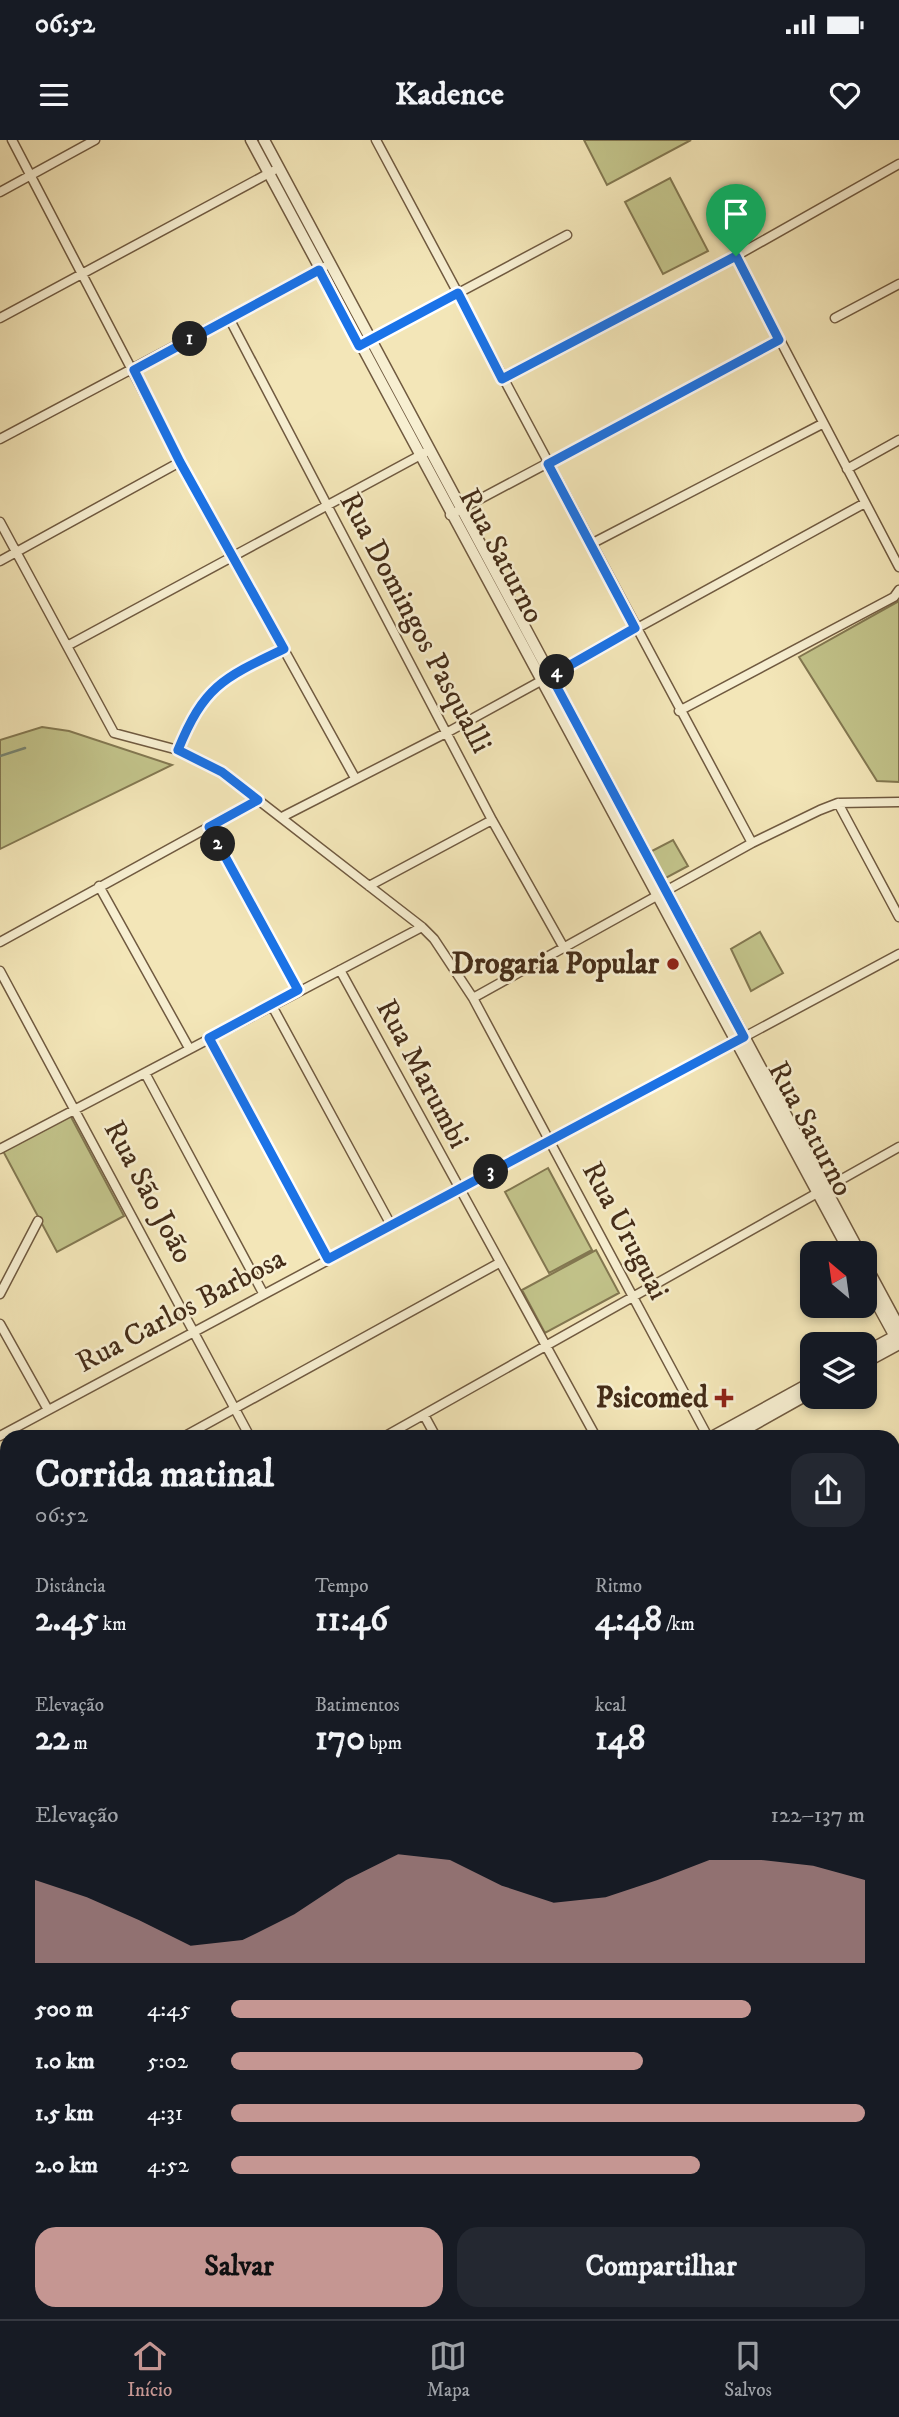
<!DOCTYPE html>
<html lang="pt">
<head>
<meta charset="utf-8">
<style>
  :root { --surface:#171b24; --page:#242831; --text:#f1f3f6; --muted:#9ea1a6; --line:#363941; --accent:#c59692 }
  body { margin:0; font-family:"IM FELL DW Pica",serif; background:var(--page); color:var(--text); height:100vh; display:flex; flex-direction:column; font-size:26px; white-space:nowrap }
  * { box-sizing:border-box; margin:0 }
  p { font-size:23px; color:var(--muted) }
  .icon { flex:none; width:38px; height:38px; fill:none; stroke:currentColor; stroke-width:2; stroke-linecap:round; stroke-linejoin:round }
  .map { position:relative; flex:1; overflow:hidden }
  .drawer { position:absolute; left:0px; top:1290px; width:900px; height:891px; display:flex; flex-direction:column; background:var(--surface); border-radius:21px 21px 0 0; box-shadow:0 4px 10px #0003 }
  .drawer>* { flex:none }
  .needle { width:46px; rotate:331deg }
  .fabs { position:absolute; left:800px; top:1101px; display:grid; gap:14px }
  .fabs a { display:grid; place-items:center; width:77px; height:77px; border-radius:14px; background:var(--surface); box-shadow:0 4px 10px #0003; font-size:35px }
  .pin { position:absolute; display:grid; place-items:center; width:60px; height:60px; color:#fff; margin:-72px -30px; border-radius:50% 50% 50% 0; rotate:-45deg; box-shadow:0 0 7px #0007 }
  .pin .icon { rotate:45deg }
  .km { position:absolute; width:35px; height:35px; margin:-18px; border-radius:50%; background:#222; color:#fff; font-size:19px; line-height:35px; text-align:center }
  .round { display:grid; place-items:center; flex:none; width:74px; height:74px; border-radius:21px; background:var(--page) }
  .overview { display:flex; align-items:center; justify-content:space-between; height:119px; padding:0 35px }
  h1 { font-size:38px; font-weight:700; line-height:52px }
  .figures { display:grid; grid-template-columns:repeat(3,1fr); gap:10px; height:119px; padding:7px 35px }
  .figures div { display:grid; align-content:center }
  .figures b { font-size:35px; font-weight:700 }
  .figures small { font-size:19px; font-weight:400 }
  .figures p { font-size:19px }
  .chart { height:196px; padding:14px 35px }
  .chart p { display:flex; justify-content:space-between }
  .chart svg { width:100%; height:126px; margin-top:7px; fill:var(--accent); opacity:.7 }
  .button { display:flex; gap:14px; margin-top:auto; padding:14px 35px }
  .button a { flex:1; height:80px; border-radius:21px; background:var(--accent); color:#111; font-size:28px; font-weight:700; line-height:80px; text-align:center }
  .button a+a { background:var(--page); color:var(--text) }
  ul { padding:0 35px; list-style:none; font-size:23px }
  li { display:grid; grid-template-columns:112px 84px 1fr; align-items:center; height:52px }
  li i { height:18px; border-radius:9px; background:var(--accent) }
  .status { display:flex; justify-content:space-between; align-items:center; height:49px; padding:0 35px; background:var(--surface); direction:ltr }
  .status svg { height:19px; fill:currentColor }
  header { display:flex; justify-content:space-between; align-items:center; height:91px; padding:0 35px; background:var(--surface); font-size:32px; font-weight:700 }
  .dock { display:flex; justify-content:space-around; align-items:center; height:98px; border-top:2px solid var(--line); background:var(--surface); font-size:19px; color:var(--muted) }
  .dock a { display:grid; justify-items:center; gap:4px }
  .dock .active { color:var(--accent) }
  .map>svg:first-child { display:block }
  .green { fill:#c2c38a; stroke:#837851; stroke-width:2 }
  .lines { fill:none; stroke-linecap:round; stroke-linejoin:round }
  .stream { stroke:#788571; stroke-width:2.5 }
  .minor-casing { stroke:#705a40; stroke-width:11 }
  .tertiary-casing { stroke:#705a40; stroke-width:13 }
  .secondary-casing { stroke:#442c18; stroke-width:14 }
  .primary-casing { stroke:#442c18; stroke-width:16 }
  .minor { stroke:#f7efd1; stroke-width:8 }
  .tertiary { stroke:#f7efd1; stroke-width:10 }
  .secondary { stroke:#f7efd1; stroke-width:10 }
  .primary { stroke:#eac37c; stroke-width:12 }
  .route-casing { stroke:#fff; stroke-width:14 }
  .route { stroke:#1a73e8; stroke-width:9 }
  .poi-dot { fill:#8f2418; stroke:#f7efd1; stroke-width:2.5 }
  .labels { text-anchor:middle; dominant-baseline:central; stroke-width:5; stroke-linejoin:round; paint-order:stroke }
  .street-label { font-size:30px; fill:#442c18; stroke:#f7efd1 }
  .poi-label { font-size:30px; font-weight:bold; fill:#442c18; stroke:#f7efd1; text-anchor:end }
</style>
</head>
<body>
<div class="status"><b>06:52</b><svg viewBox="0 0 49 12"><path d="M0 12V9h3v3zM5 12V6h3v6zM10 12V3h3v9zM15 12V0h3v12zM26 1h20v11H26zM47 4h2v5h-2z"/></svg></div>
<header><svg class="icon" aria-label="menu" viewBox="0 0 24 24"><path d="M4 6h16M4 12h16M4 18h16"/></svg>Kadence<svg class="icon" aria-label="heart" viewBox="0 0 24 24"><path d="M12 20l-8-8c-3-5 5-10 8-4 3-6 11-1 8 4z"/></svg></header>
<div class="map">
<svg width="899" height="2179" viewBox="0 0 899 2179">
  <rect width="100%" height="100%" fill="#f3e6b8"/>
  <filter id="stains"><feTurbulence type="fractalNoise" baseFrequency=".00286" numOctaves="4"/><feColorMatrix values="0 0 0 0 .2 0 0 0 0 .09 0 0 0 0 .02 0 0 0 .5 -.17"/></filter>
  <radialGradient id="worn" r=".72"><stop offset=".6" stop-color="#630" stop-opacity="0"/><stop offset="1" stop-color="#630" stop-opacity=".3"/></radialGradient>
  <path class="green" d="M584 0H691L607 45Z
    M670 38 708 111 663 134 625 62Z
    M899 461V642L877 641 799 517Z
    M42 587 69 591 172 625 0 709V600Z
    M673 700 688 726 664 739 650 712Z
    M760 792 783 833 751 851 731 809Z
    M70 975 124 1076 57 1112 3 1011Z
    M548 1028 592 1110 549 1133 505 1052Z
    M596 1110 619 1153 545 1193 522 1150Z"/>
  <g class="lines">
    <path class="stream" d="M0 616 25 608"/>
    <defs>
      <path id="minor" d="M12 0 180 322 355 638
        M376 0 752 703
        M0 52 95 0
        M736 116 899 427
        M0 178 273 31
        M229 178 492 680 564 808
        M835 178 899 144
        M359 206 567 95
        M502 239 736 116 899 24
        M0 299 324 127
        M847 329 899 300
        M450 375 779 200
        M0 382 114 593 178 610 222 632 422 787 434 799 473 858 708 1297
        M591 404 822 284
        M0 421 180 322
        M67 506 428 311
        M679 571 894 457 899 450
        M178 610C204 546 223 538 284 509
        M838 663 899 777
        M282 677 448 592 865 363
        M209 687 298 850
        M99 746 189 908
        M369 746 492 680
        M0 802 258 660
        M340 830 596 1297
        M0 831 250 1297
        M473 858 752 703 820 670 838 663 899 662
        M271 864 391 1085
        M209 898 328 1119
        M145 933 263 1153
        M0 1009 422 787
        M0 1154 38 1081
        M0 1184 47 1268
        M424 1275 436 1297
        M0 1296 899 814
        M183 1297 499 1123
        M384 1297 899 1007
        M0 1353 7 1366
        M892 1388 899 1384
        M0 1397 7 1393
        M0 1498 7 1494
        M892 1529 899 1526
        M892 1636 899 1648
        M892 1673 899 1670
        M0 1689 7 1686
        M892 1819 899 1816
        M0 1880 7 1876
        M0 1902 7 1915
        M0 2074 7 2070
        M892 2132 899 2144
        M152 2179 162 2174"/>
      <path id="tertiary" d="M251 0 850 1113
        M264 0 860 1113
        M864 1122 899 1187
        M864 1140 899 1204
        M864 1213 899 1194
        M864 1223 899 1204
        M712 1297 812 1242
        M732 1297 812 1252"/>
      <path id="secondary" d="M0 1537 7 1550
        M0 1562 7 1575
        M329 2174 332 2179
        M342 2174 345 2179"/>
      <path id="primary" d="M892 1962 899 1958
        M892 1979 899 1975
        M723 2174 726 2179
        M489 2179 499 2174
        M524 2179 534 2174"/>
    </defs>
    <use href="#minor" class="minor-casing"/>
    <use href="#tertiary" class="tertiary-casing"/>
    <use href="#secondary" class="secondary-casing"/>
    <use href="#primary" class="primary-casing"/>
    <use href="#minor" class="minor"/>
    <use href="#tertiary" class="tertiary"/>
    <use href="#secondary" class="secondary"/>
    <use href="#primary" class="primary"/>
  </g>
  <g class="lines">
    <defs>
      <path id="route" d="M736 116 779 200 548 324 635 488 551 536 744 897 328 1119 209 898 298 850 209 687 258 660 222 632 178 610C204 546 223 538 284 509L180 322 134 230 319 130 359 206 458 153 502 239Z"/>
    </defs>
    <use href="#route" class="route-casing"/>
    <use href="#route" class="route"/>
  </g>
  <g class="poi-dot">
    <circle cx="673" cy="824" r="7"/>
    <path d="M720.5 1247.5h7v7h7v7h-7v7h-7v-7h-7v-7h7z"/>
  </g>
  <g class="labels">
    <g class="street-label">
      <text transform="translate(501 416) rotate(62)">Rua Saturno</text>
      <text transform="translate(415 483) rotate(62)">Rua Domingos Pasqualli</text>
      <text transform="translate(422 934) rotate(62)">Rua Marumbi</text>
      <text transform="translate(810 989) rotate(62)">Rua Saturno</text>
      <text transform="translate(148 1052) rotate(62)">Rua São João</text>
      <text transform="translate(625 1091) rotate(62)">Rua Uruguai</text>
      <text transform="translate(181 1171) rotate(-28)">Rua Carlos Barbosa</text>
    </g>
    <g class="poi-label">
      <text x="659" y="824">Drogaria Popular</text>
      <text x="708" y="1258">Psicomed</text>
    </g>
  </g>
  <rect width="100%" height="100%" filter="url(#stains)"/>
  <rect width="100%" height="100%" fill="url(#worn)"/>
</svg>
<div class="fabs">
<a><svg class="needle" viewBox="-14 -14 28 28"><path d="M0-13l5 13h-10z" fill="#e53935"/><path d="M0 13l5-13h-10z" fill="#9ea1a6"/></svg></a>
<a><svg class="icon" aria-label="layers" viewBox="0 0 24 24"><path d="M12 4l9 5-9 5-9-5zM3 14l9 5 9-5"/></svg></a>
</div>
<div class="pin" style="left:736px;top:116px;background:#1e9e55"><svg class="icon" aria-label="arrive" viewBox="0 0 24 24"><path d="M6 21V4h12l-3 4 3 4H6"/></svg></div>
<b class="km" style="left:190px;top:199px">1</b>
<b class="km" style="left:218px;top:704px">2</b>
<b class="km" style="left:491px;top:1032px">3</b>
<b class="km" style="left:557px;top:532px">4</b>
<section class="drawer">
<div class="overview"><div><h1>Corrida matinal</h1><p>06:52</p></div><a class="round"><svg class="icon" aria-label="share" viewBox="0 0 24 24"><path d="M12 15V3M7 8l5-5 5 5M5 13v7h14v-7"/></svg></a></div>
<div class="figures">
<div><p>Distância</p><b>2.45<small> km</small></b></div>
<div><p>Tempo</p><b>11:46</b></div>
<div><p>Ritmo</p><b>4:48<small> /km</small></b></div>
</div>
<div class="figures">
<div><p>Elevação</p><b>22<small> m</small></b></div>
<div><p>Batimentos</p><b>170<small> bpm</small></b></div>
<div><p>kcal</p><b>148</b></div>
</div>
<div class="chart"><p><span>Elevação</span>122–137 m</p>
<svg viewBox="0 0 160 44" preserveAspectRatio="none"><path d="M0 44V15L10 21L20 29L30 38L40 36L50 27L60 15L70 6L80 8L90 17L100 23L110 21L120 15L130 8L140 8L150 10L160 15V44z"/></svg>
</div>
<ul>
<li><b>500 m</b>4:45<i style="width:82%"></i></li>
<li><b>1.0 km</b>5:02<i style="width:65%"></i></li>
<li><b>1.5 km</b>4:31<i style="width:100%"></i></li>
<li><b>2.0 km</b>4:52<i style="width:74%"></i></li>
</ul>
<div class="button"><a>Salvar</a><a>Compartilhar</a></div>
</section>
</div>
<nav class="dock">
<a class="active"><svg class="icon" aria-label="home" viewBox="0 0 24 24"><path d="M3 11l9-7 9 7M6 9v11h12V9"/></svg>Início</a>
<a><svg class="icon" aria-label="map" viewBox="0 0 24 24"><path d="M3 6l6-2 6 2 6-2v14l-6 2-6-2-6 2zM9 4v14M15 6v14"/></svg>Mapa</a>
<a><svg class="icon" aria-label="saved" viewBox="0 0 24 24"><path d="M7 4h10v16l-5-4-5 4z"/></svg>Salvos</a>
</nav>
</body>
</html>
